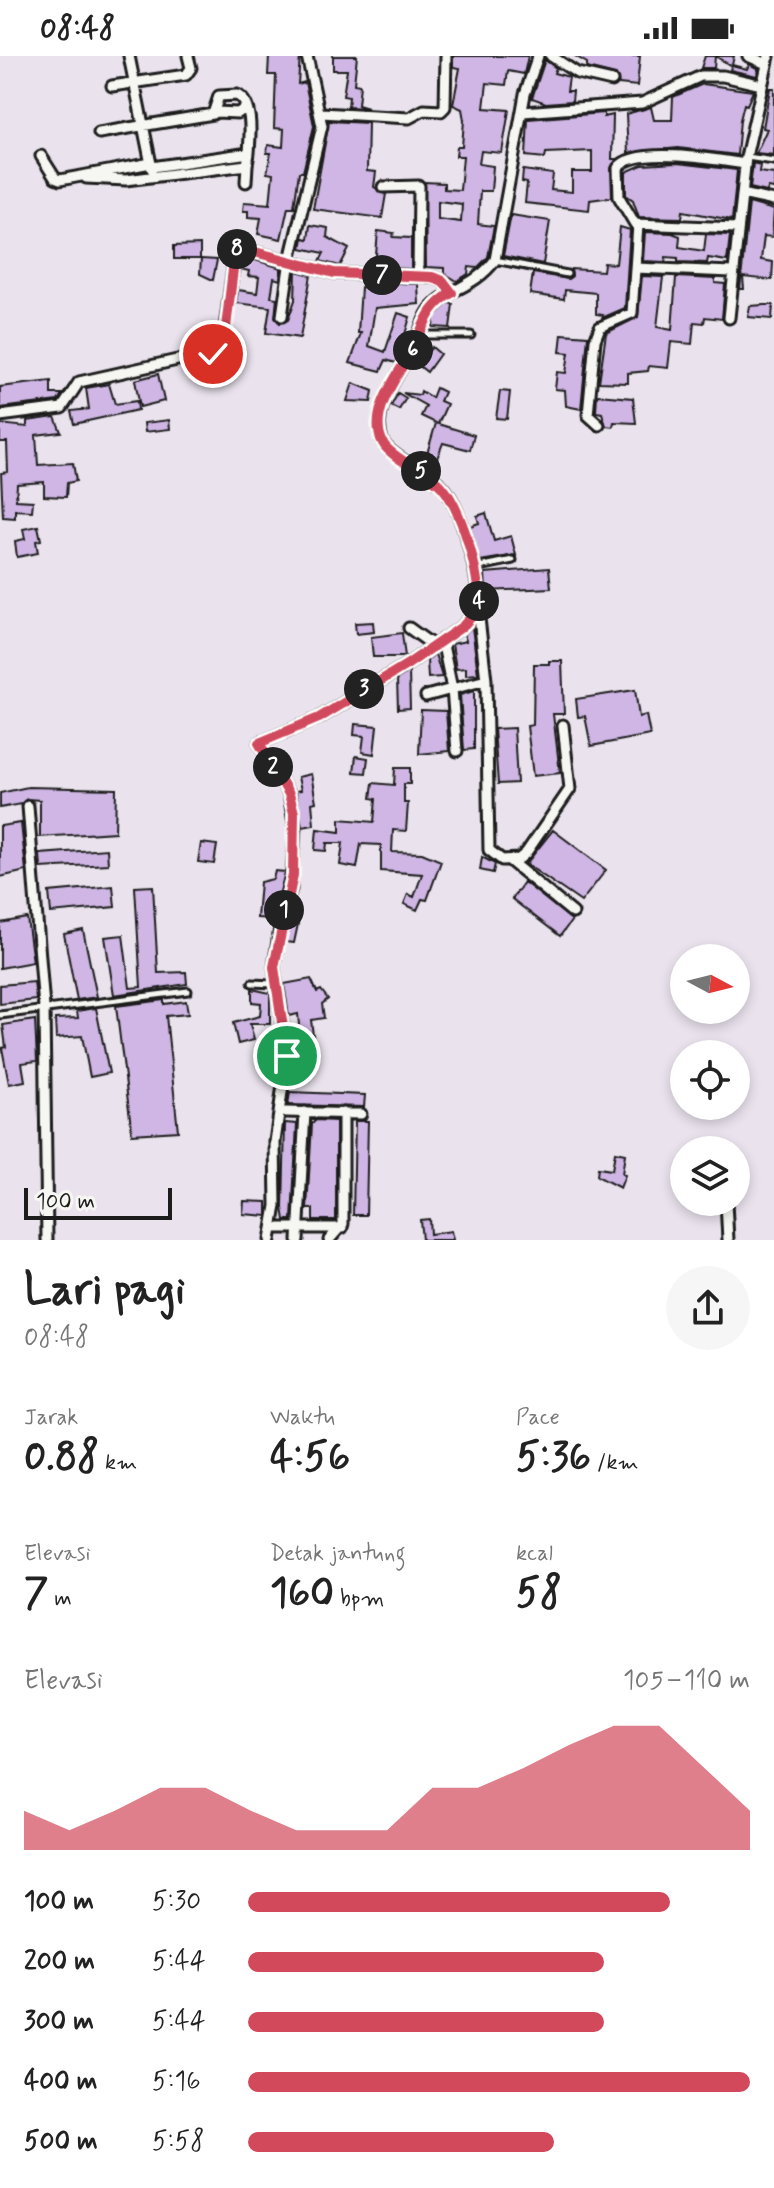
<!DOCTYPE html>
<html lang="id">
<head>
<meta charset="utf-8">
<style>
  :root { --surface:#fff; --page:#f6f6f6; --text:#222; --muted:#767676; --accent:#d1495b }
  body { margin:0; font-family:Mynerve,sans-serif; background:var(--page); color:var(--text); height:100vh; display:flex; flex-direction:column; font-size:30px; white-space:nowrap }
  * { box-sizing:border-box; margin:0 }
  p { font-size:26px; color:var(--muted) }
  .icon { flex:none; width:44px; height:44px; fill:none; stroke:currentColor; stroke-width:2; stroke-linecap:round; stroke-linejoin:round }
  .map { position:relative; height:1184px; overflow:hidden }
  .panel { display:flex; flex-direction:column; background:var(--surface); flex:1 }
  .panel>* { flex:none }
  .needle { width:52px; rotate:97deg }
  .buttons { position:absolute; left:670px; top:888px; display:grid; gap:16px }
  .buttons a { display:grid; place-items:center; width:80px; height:80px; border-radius:50%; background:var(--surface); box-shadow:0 4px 12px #0003; font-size:40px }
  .scale { position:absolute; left:24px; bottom:20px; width:148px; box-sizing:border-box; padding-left:8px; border:4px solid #1c1c1c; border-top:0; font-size:22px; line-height:28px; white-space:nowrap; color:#1c1c1c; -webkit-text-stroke:6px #f6f6f2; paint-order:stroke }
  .pin { position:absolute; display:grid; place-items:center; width:68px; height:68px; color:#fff; margin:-34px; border:4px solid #fff; border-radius:50%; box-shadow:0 2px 8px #0007 }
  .km { position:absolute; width:40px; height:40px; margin:-20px; border-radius:50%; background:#222; color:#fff; font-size:22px; line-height:40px; text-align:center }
  .round { display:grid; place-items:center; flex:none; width:84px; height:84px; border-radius:42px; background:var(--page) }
  .head { display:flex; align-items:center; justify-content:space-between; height:136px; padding:0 24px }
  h1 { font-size:44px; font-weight:700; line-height:60px }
  .figures { display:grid; grid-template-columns:repeat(3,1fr); gap:12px; height:136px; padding:8px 24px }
  .figures div { display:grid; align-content:center }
  .figures b { font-size:40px; font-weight:700 }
  .figures small { font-size:22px; font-weight:400 }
  .figures p { font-size:22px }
  .chart { height:224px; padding:16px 24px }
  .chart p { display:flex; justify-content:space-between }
  .chart svg { width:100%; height:144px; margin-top:8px; fill:var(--accent); opacity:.7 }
  ul { padding:0 24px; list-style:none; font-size:26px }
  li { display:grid; grid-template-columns:128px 96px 1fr; align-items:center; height:60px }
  li i { height:20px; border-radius:10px; background:var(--accent) }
  .status { display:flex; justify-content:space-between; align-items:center; height:56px; padding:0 40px; background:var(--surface); direction:ltr }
  .status svg { height:22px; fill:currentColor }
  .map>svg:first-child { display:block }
  .building { fill:#cfb6e5; stroke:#1c1c1c; stroke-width:2; fill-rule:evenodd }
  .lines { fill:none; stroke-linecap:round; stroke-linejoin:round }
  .lane-casing { stroke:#1c1c1c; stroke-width:11 }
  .street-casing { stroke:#1c1c1c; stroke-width:15 }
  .lane { stroke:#f6f6f2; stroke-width:5 }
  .street { stroke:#f6f6f2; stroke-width:9 }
  .route-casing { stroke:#fff; stroke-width:16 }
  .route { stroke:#d1495b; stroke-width:10 }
</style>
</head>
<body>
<div class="status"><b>08:48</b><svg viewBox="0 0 49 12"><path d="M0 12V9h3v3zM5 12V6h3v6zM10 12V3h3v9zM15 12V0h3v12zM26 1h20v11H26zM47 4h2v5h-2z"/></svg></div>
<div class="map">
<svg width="774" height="1184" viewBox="0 0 774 1184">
  <rect width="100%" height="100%" fill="#eae3ee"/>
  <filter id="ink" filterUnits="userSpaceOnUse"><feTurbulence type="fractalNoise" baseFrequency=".0125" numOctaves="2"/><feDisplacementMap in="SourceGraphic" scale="16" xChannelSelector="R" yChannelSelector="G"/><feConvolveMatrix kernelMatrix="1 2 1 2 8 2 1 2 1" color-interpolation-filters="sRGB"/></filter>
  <g filter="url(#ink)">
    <path class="building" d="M269 0H300L298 28 305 26 314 70 303 116H299L294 151H288L281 183 258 178 261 162 248 161V155H243L244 146 270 148 273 118 267 117 271 97H267L268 89 283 91 284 73 274 72 276 19H268Z
      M333 0H357L354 28 360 29 358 49 368 52 348 51 349 41 343 40 347 14H333Z
      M453 0H528L524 18 508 15 506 29 487 27 484 52 509 54 502 97 481 95 479 108 493 110 491 135H480L478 168 494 170 488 201 477 212 469 211 468 218 457 225 444 217V212L426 211 425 126 444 127V133L460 134 463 100H456L457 91H462L464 64 462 53 453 49 460 12 453 11ZM438 145 462 148 461 166 438 163Z
      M575 0H640L637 30 619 28 616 19 587 12V7Z
      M705 0H734L732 9 747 13 749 8 758 13 757 20 730 14 731 10 715 0 714 12H701Z
      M545 4 556 12 554 17 569 21 567 35H573L572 45 546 47 532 42Z
      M703 28 753 35 747 49 744 48 740 64 737 99 678 92 628 97 626 58 651 51 654 64H672L673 41Z
      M770 32H774V99L756 97 767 73 763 72Z
      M604 57V61L613 59 612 103H617L611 112 612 141 590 144 589 154 525 147 527 127 522 126 523 114 553 118 551 134 572 136V116H592V95L546 97 545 102 526 100 528 63Z
      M329 65 368 67 367 115 376 116 374 131 386 138 382 162 313 153Z
      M677 107 737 114 732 164 683 155 682 162 639 161 633 144 626 139V116L642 109Z
      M753 107 760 109 759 116 774 118V133L768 132 767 136 750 132Z
      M749 147 774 154 772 181 764 180 761 204 773 206 772 224 743 221 744 233H740Z
      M511 159 550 165 543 208 503 200Z
      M310 169 328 172 327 181 349 193 340 210 320 205 324 197 301 192 303 182 308 183Z
      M620 171 630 174 625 252 602 262 603 259 596 258V237L565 234 564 243 530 238 533 217 568 223 572 220 571 213 603 215 604 207 616 208Z
      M378 175 394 177 393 181 411 182V213L375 211Z
      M645 176 672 177 680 180 679 191 704 195 706 178 730 179 727 205 708 202 707 207 678 206V202L666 201 665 206 643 205Z
      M200 189V203H174V190Z
      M242 200 281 212 280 224 274 222 271 241 277 242 275 262 280 267 288 264 295 244 296 215 311 219 300 282 266 277 270 251 236 247 238 234 257 237 259 221 248 220 249 215 240 213Z
      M201 203 217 204 213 224 200 218Z
      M642 220 663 221 657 271 672 274 676 221 715 223V227L725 228 722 263 705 261 704 267 694 266 692 288 671 286 668 312 649 310 648 315 628 317V327L599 326 606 277 638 261Z
      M380 226 418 228 419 248 375 252 369 290 385 296 398 257 410 261 398 303 396 307 386 304 381 315 350 307 361 277H358L361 231 379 232Z
      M448 247 453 248 450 272 433 271 434 261Z
      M764 249H773L772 263 748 261 750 250Z
      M562 278 588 280 581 353 566 350 565 334 555 333 557 316 566 317 569 297 560 296Z
      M432 291 440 298 427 316 418 309Z
      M158 318 164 345 140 351 135 324Z
      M51 325V338H62L58 345 0 352V331Z
      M353 327 373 335 371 346 347 345Z
      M109 328 115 348 137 345 138 354 74 368 71 355 89 353 86 332Z
      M436 332 444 336 440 345 447 348 438 368 474 379 470 394 443 387 436 405 426 401 436 367 421 360 426 350 403 337 420 339 421 335 432 342Z
      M500 335 510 336 507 363 496 362Z
      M398 337 406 342 399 354 391 350Z
      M597 339 633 342 636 367 614 366 613 371 606 370 602 357 596 356Z
      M55 361 61 376 36 379 38 409 73 407 76 425 67 427 66 441 44 440V426L17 428 16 444 33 445 32 455 15 454V462L3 461 1 417 8 416 7 386H0V368L27 371V365Z
      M169 364 170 373 145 376 144 367Z
      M486 457 494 485 511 480 516 499 480 505 470 470 479 467 477 460Z
      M38 470 41 484 36 485 38 497 17 501 15 485 25 483 23 473Z
      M549 512 551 532 486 535 485 517Z
      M373 566 374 576 356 578 355 567Z
      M472 571 478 618 466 619V612L456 613 452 588 466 585 464 578Z
      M402 577 405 601H373L371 581Z
      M435 598 442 621 428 622 427 604Z
      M549 605H562L564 658H553L560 717 533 720 527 670 533 669 534 608H549Z
      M409 616 410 652 398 653 397 623Z
      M635 634 639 661 646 659 650 679 591 690 585 660 578 661 576 643Z
      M474 635V693L464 694 460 639Z
      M421 654 446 655 449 695 419 698Z
      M355 668 377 670 374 698 362 696 364 680 354 679Z
      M514 672 517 727 498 728 494 673Z
      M356 700 368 702 366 717 354 716Z
      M395 712H410V728H404V747H408L406 775 393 774 392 796 422 797 441 805 427 844 422 843 417 854 404 848 408 838 414 841 422 818 381 815V789L361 788 357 812 340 809 343 787H327L326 795 315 794 317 773 340 776V763L374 766 376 743 371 742 373 727 394 729Z
      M311 718 316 746 312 747 314 769 302 771 296 735 301 734 298 721Z
      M28 731 116 733 115 776 40 781V744L27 743 21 748 0 752V737Z
      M21 767 26 815 0 821V770Z
      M553 774 606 814 581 846 526 808Z
      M201 787 217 789 214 808 198 806Z
      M107 793 108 808 41 812 40 798Z
      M482 801 495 808 493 817 480 814Z
      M275 815 285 816 273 863 257 862 260 826 273 823Z
      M524 826 572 864 560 880 512 843Z
      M113 830 115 851 51 857 49 836Z
      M153 830 158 917 186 916 187 928 114 939 105 881 123 879 130 932 141 931 135 831Z
      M27 862 33 906 0 912V867Z
      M288 866 298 868 294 887 285 886Z
      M83 874 97 941 77 944 64 878Z
      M311 923 317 936 321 934 328 943 322 948 324 962 311 964 313 979 300 980 298 958 289 960 284 928Z
      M34 926 36 944 0 948V929Z
      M252 933 270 937V968H250L254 984 238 988 233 967 260 960 261 947 252 946Z
      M164 944V948L186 945 188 958 166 960 178 1075 132 1078 116 950Z
      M96 952 109 1017 90 1021 82 980 56 982 55 963 78 962 77 955Z
      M35 964 37 1005 22 1007 25 1025 9 1028 2 992 6 991 3 969Z
      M290 1036 365 1039 364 1051 288 1049Z
      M316 1064 336 1065V1164H313V1153H307L312 1068Z
      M355 1065H368L366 1159H353Z
      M285 1067 297 1068 292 1164H285L283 1152Z
      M615 1096 625 1098 622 1118 625 1119 620 1132 597 1120 598 1112 612 1114Z
      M736 1118H746L745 1132H736Z
      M244 1145 267 1146V1160L243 1158Z
      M429 1163 430 1178 451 1175 453 1184H422L420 1164Z"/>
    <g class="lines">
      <defs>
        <path id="lane" d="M747 101 774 105
          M495 204 567 218
          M420 279H471
          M474 512 513 504
          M252 927 274 928
          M0 959 188 935"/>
        <path id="street" d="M129 0 152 113
          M551 0 577 17 612 25
          M748 0 767 8
          M112 30 186 19 191 12 188 0
          M216 56 238 57 245 52
          M523 56 642 47 701 20H723L762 29
          M321 57 409 62 424 54 441 55 445 51 446 0
          M99 77 213 58 219 40 237 39C254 48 250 80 249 97
          M41 100 55 122 60 124 151 107
          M86 122 126 124 247 109 249 97 152 111
          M246 126 247 109
          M383 131 419 130 418 220
          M742 138 774 145
          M737 172 635 168 619 141 618 112C633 89 720 104 745 108
          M635 212 732 216
          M282 260 290 204 322 70 307 0
          M729 262 746 101 769 0
          M0 360 62 352 79 326 222 294 235 197 240 192 334 217 432 221 443 225 452 237
          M599 369 588 359 595 284 600 271 632 257 638 169
          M478 553 486 624
          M409 572 434 590
          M426 640 452 633 442 584
          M457 695 452 633 486 624 489 794 502 804 519 803 526 797 570 733 563 669
          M28 750 44 952 47 1184
          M510 805 573 857
          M286 1056 361 1058
          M726 1146 728 1184
          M273 1172H342
          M270 1184 276 1150 275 1086 287 1000 274 911 281 864 291 833 295 773 289 738 259 687 319 662 408 608 463 570 478 553C482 527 460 445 440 428 427 417 386 398 382 384 371 353 398 320 412 294 419 282 421 267 429 255 442 234 474 233 495 204L525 38 538 0
          M298 1184 305 1056
          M329 1184 343 1168V1057"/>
      </defs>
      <use href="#lane" class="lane-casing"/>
      <use href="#street" class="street-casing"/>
      <use href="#lane" class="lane"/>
      <use href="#street" class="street"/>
    </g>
  </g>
  <g class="lines" filter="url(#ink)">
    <defs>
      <path id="route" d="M213 298 222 294 224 288 235 197 240 192 334 217 432 221 443 225 452 237C425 252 425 271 411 296 398 319 367 358 383 387 389 400 425 417 438 427 460 444 483 526 478 553L463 570 408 608 319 662 259 687 289 738 294 757 293 819 274 911 287 1000"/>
    </defs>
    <use href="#route" class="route-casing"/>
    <use href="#route" class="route"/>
  </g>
</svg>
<div class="buttons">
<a><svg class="needle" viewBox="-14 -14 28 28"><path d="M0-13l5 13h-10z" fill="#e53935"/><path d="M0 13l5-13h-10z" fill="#767676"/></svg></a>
<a><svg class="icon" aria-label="locate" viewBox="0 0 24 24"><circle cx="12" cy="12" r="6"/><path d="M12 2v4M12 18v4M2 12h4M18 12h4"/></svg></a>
<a><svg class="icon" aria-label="layers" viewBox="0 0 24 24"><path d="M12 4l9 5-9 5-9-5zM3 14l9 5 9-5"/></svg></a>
</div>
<div class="scale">100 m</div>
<div class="pin" style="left:287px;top:1000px;background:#1e9e55"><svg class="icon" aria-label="arrive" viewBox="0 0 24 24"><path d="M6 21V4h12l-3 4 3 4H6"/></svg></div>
<div class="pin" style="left:213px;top:298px;background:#d93025"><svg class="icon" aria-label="check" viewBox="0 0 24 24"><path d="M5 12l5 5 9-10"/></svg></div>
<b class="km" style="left:284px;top:854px">1</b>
<b class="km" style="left:273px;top:711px">2</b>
<b class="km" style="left:364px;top:633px">3</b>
<b class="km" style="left:479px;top:545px">4</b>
<b class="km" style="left:421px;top:415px">5</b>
<b class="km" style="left:413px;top:294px">6</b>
<b class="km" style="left:382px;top:219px">7</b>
<b class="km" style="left:237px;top:193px">8</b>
</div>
<section class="panel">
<div class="head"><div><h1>Lari pagi</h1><p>08:48</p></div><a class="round"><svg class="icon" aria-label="share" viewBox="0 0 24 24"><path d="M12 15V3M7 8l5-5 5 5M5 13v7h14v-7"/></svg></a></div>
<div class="figures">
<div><p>Jarak</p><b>0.88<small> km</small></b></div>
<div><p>Waktu</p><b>4:56</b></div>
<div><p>Pace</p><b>5:36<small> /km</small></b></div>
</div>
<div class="figures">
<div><p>Elevasi</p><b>7<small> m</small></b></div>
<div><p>Detak jantung</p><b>160<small> bpm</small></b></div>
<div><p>kcal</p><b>58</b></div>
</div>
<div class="chart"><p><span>Elevasi</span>105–110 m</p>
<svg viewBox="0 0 160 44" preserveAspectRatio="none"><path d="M0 44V32L10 38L20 32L30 25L40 25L50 32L60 38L70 38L80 38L90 25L100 25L110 19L120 12L130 6L140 6L150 19L160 32V44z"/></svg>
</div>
<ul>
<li><b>100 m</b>5:30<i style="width:84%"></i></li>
<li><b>200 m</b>5:44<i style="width:71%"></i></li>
<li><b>300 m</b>5:44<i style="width:71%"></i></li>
<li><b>400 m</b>5:16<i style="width:100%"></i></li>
<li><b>500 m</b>5:58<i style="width:61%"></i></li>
</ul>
</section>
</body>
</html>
